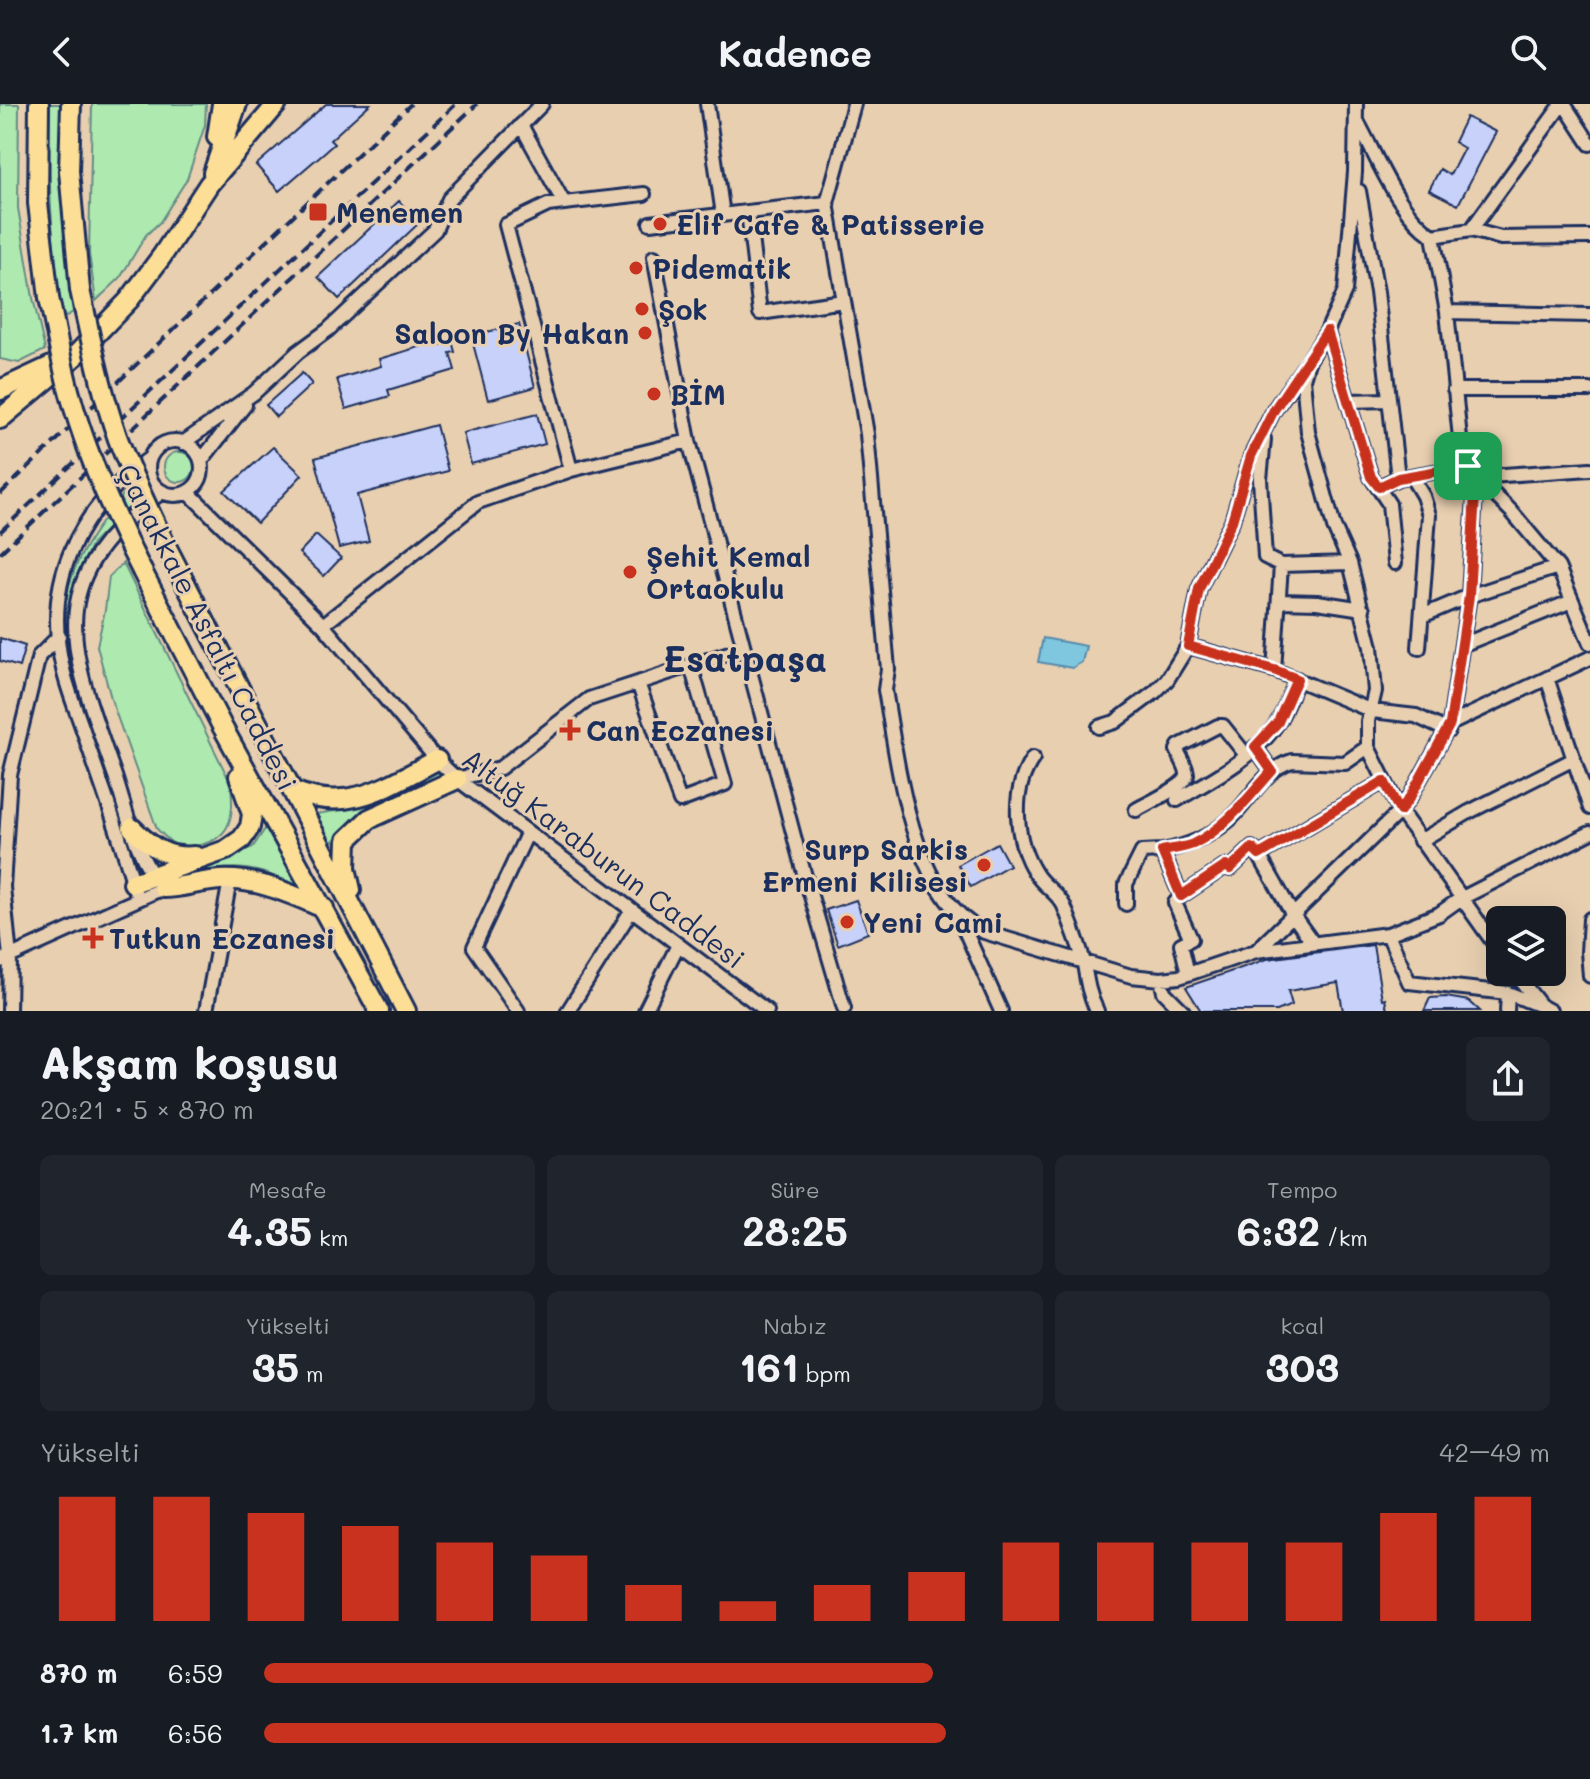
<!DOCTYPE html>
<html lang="tr">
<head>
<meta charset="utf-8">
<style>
  :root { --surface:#171b24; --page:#20242c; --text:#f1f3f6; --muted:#9ea1a6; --accent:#c8321e }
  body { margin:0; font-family:Mali,sans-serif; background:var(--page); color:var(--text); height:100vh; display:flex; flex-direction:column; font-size:30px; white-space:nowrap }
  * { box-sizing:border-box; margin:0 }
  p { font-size:26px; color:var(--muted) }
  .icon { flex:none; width:44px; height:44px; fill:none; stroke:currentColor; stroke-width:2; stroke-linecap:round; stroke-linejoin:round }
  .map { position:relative; height:907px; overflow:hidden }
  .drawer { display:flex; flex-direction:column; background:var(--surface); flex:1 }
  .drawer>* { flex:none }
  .controls { position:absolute; left:1486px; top:802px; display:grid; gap:16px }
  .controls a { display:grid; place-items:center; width:80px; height:80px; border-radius:12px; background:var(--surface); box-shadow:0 8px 32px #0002; font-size:40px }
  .pin { position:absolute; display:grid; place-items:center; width:68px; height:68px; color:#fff; margin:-34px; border-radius:16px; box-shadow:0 4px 12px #0006 }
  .round { display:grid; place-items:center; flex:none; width:84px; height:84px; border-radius:12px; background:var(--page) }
  .overview { display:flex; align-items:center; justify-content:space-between; height:136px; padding:0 40px }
  h1 { font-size:44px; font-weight:700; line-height:60px }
  .metrics { display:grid; grid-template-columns:repeat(3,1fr); gap:12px; height:136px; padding:8px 40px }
  .metrics div { display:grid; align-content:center; border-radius:12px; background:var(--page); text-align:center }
  .metrics b { font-size:40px; font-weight:700 }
  .metrics small { font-size:22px; font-weight:400 }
  .metrics p { font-size:22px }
  .chart { height:224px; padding:16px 40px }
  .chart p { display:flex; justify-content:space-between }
  .chart svg { width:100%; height:144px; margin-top:8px; stroke:var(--accent); stroke-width:6 }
  ul { padding:0 40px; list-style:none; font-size:26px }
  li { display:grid; grid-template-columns:128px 96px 1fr; align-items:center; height:60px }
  li i { height:20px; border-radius:10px; background:var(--accent) }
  header { display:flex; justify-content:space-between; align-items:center; height:104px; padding:0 40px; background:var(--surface); font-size:36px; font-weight:700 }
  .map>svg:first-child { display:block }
  .green { fill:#aee9af; stroke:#648c86; stroke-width:2 }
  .water { fill:#7ec7de; stroke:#568aab; stroke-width:2 }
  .building { fill:#c7d1f9; stroke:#1b2f5e; stroke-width:2 }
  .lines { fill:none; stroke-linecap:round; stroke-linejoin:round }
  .minor-casing { stroke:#1b2f5e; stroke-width:18 }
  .highway-casing { stroke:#1b2f5e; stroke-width:24 }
  .minor { stroke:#e8cfb0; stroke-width:12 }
  .highway { stroke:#fcde96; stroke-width:18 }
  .rail { stroke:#1b2f5e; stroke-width:4; stroke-dasharray:12 6; stroke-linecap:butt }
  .highway-bridge-casing { stroke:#1b2f5e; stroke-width:24; stroke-linecap:butt }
  .highway-bridge { stroke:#fcde96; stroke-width:18 }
  .route-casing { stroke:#fff; stroke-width:16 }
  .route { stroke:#c8321e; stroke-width:10 }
  .poi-dot { fill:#c8321e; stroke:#e8cfb0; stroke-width:3 }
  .labels { text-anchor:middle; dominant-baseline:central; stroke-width:6; stroke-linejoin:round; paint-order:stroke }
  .poi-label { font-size:28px; font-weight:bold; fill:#1b2f5e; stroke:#e8cfb0; text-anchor:start }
  .street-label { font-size:28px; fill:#1b2f5e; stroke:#e8cfb0 }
  .district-label { font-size:36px; font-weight:bold; fill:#1b2f5e; stroke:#e8cfb0 }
</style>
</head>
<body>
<header><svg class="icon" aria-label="back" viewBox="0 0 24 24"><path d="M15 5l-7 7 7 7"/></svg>Kadence<svg class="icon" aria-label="search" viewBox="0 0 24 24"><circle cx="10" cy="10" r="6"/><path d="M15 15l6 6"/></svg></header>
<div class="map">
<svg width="1590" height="907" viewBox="0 0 1590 907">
  <rect width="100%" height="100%" fill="#e8cfb0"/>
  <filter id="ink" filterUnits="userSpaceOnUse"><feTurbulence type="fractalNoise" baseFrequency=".0125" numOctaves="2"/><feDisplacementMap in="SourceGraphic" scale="16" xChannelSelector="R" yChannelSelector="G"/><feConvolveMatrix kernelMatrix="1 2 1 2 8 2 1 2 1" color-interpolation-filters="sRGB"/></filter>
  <g filter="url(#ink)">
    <path class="green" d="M0 0H19L18 104 33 194 45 246 19 259 0 255Z
      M50 0H62C59 70 64 138 73 208L62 215C52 143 47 72 50 0Z
      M92 0H206L205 21 187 75 160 118 146 131 120 174 96 197 89 150Z
      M164 363a15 15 0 1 1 30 0a15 15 0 1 1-30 0Z
      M137 375 150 388 124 408 92 440 83 458 71 493 69 511 72 565 140 764 139 770 69 573C49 489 82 435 137 375Z
      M123 459 231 680C232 694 234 709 227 723 218 740 186 748 171 738 166 734 161 729 157 725L112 598 97 542 105 506 109 473Z
      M438 668 442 672 357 712 331 739 316 710 353 704Z
      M267 722 301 784C251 759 231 760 178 774L253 743Z"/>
    <path class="water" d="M1043 534 1086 542 1082 558 1072 564 1038 558Z"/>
    <path class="building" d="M326 0H370L330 36 334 40 279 87 256 61Z
      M1466 13 1496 28 1458 101 1429 86 1440 65 1450 71 1464 44 1454 38Z
      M399 97 419 119 339 195 318 173Z
      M519 220 535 283 488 296 471 232Z
      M439 237 440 241 452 237 455 248 450 249 455 266 388 286 390 292 346 305 337 275 381 262 379 255Z
      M302 269 312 280 276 313 266 301Z
      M537 310 545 340 471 360 463 329Z
      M436 321 448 367 357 391 369 437 339 444 315 354Z
      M273 343 302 371 257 419 224 387Z
      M316 431 341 454 324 472 299 449Z
      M0 534 25 542 19 563 0 557Z
      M997 739 1009 761 971 783 958 761Z
      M856 796 868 829 838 841 826 806Z
      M1373 841 1382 895 1385 894 1387 907H1343L1338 879 1288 887 1292 901 1277 907H1201L1186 883 1267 855Z
      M1446 893 1469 897 1480 907H1424L1430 894Z"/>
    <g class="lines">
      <defs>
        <path id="minor" d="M707 0 723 111
          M854 0 827 99 867 330 888 565 885 586C898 659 910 791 984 828L1131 872 1161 875 1179 873 1256 847 1388 830 1439 810 1460 795 1590 729
          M1356 0 1355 68 1345 187 1327 227 1308 258 1303 275 1308 328 1334 423 1350 459 1371 543 1375 587 1368 617V643L1400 707 1500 848
          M1564 0 1590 40
          M1358 19C1378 55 1398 109 1433 132L1471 126 1562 0
          M521 21 564 99 548 101 506 121 571 366
          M1359 87 1377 188 1398 374
          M564 99 644 90
          M748 108 760 209 844 197
          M650 119 827 99
          M1471 126 1501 134 1590 133
          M1433 132 1447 208 1461 344 1476 373 1511 407 1558 463 1590 539
          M654 153 689 337 800 755 844 904
          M1447 208 1590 211
          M1327 227 1371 373 1389 400 1395 459
          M1454 286H1590
          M1348 297 1389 296
          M1264 335 1260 375 1265 453 1281 461 1350 459
          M148 364a27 27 0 1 1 54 0a27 27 0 1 1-54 0Z
          M183 339 254 289 298 248 328 226 435 126 449 95 542 0
          M201 357 245 301
          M1411 372 1423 392 1429 411 1419 544
          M1476 373 1590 365
          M1379 383 1398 374 1468 362
          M188 388 323 521 437 656 457 675 767 907
          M1280 497 1317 498 1363 505
          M1422 512 1469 492 1558 463
          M323 521 478 398 571 366 689 337
          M1462 541 1572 497
          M1188 542 1274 566 1372 607 1416 612 1448 627
          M1274 566 1281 461
          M1547 574 1590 704
          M638 579 680 697 725 680 691 562
          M1450 620 1469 492 1476 373
          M1099 623 1115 618 1155 588 1167 576 1188 542 1199 485 1232 417 1251 352 1274 306 1304 263
          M1255 643 1272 667
          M1033 654C1010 687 1015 738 1036 770 1043 782 1058 789 1064 802 1068 812 1083 851 1084 860 1087 878 1089 891 1097 907
          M457 675 500 664 589 595 744 544
          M1177 696C1212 675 1253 655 1276 621 1285 608 1290 590 1297 575
          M1136 706C1146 700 1188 681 1187 670 1187 663 1180 653 1177 646L1179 642 1218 622H1223L1246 651
          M1420 737 1469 708 1574 655
          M1259 751 1293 811 1313 839
          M135 786C121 733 101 681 84 629 77 608 68 587 63 565 42 477 78 405 150 354
          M1181 792 1226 762 1230 765 1252 744 1259 751 1384 677
          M1126 800V780L1142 748 1162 747
          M959 813 1001 907
          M1590 815 1588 848 1590 872
          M1388 830 1409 878 1508 889 1541 902
          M1256 847 1400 707 1410 693 1450 620 1590 554
          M0 857 163 784C136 755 127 709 115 672 72 548 36 478 162 388
          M1514 868 1541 902 1550 907
          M1188 870 1181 840 1191 835 1175 799 1181 792 1162 747C1188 742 1208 734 1229 716 1250 697 1264 665 1292 657L1345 659 1368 643
          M1161 875 1164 888 1183 907
          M9 907 10 853 3 783 10 671 39 552 59 532
          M206 907 230 776
          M518 907 474 843 527 730
          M568 907 631 807
          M645 907 678 841
          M1507 907 1508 889"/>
        <path id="highway" d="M39 0 38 99 49 194
          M71 0 69 67 80 186
          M217 33 222 0
          M213 69 237 0
          M0 286 58 259
          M0 315 75 252 129 196 162 152 209 80 277 0
          M166 442 406 907
          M142 467 223 624 379 907
          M293 687C350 710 386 682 437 656
          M132 724C151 743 167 755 195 752
          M133 779 226 746 242 735 250 723 252 710 239 672
          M163 784C182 784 201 777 220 776 258 774 290 790 324 804
          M351 786 346 764 347 736 369 715 457 675"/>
      </defs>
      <use href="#minor" class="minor-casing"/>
      <use href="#highway" class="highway-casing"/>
      <use href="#minor" class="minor"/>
      <use href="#highway" class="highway"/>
      <path class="rail" d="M0 390 411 0
        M0 428 456 0
        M0 449 477 0"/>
      <defs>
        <path id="highway-bridge" d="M80 186C91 236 101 287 118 335 132 372 149 407 166 442
          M49 194C56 226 61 258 70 290 87 352 113 410 142 467"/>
      </defs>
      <use href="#highway-bridge" class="highway-bridge-casing"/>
      <use href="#highway-bridge" class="highway-bridge"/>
    </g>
  </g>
  <g class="lines" filter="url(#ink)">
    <defs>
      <path id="route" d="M1327 227 1371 373 1379 383 1398 374 1468 362 1476 373 1469 492 1450 620 1410 693 1400 707 1384 677 1259 751 1252 744 1230 765 1226 762 1181 792 1162 747C1172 745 1184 744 1193 740 1226 724 1248 694 1272 667L1255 643 1278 618 1297 575 1274 566 1188 542 1199 485 1232 417 1251 352 1274 306Z"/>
    </defs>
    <use href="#route" class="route-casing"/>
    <use href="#route" class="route"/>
  </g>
  <g class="poi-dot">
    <rect x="308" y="98" width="20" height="20" rx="4"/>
    <circle cx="660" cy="120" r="8"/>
    <circle cx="636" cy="164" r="8"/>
    <circle cx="642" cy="205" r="8"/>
    <circle cx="645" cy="229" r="8"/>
    <circle cx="654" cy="290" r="8"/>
    <circle cx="630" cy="468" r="8"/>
    <path d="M566 614h8v8h8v8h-8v8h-8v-8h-8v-8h8z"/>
    <circle cx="984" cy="761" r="8"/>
    <circle cx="847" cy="818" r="8"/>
    <path d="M89 822h8v8h8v8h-8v8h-8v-8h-8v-8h8z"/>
  </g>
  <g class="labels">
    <g class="poi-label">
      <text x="336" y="108">Menemen</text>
      <text x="676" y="120">Elif Cafe &amp; Patisserie</text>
      <text x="652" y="164">Pidematik</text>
      <text x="658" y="205">Şok</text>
      <text x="629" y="229" text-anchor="end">Saloon By Hakan</text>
      <text x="670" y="290">BİM</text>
      <text x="646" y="452">Şehit Kemal<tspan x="646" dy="32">Ortaokulu</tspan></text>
      <text x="586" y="626">Can Eczanesi</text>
      <text x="968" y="745" text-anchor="end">Surp Sarkis<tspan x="968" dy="32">Ermeni Kilisesi</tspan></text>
      <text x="863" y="818">Yeni Cami</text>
      <text x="109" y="834">Tutkun Eczanesi</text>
    </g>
    <g class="street-label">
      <text transform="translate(208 523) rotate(63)">Çanakkale Asfaltı Caddesi</text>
      <text transform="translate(604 754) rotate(37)">Altuğ Karaburun Caddesi</text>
    </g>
    <g class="district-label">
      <text x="745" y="553">Esatpaşa</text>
    </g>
  </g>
</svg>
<div class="controls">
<a><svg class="icon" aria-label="layers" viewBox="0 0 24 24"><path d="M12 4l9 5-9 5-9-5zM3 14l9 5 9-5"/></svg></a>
</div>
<div class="pin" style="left:1468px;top:362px;background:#1e9e55"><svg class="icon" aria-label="arrive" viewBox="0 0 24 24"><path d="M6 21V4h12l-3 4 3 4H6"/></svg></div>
</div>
<section class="drawer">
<div class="overview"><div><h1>Akşam koşusu</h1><p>20:21 · 5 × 870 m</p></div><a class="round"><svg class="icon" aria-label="share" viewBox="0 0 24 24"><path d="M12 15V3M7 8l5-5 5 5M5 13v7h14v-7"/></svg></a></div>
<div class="metrics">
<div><p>Mesafe</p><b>4.35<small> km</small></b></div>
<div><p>Süre</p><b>28:25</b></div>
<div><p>Tempo</p><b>6:32<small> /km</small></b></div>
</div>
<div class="metrics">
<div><p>Yükselti</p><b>35<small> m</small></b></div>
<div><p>Nabız</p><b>161<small> bpm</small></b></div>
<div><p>kcal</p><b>303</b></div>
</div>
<div class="chart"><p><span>Yükselti</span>42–49 m</p>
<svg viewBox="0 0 160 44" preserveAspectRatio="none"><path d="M5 44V6M15 44V6M25 44V11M35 44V15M45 44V20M55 44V24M65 44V33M75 44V38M85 44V33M95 44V29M105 44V20M115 44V20M125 44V20M135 44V20M145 44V11M155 44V6"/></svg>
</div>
<ul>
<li><b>870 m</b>6:59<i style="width:52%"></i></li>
<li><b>1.7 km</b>6:56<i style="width:53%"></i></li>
</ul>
</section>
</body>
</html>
